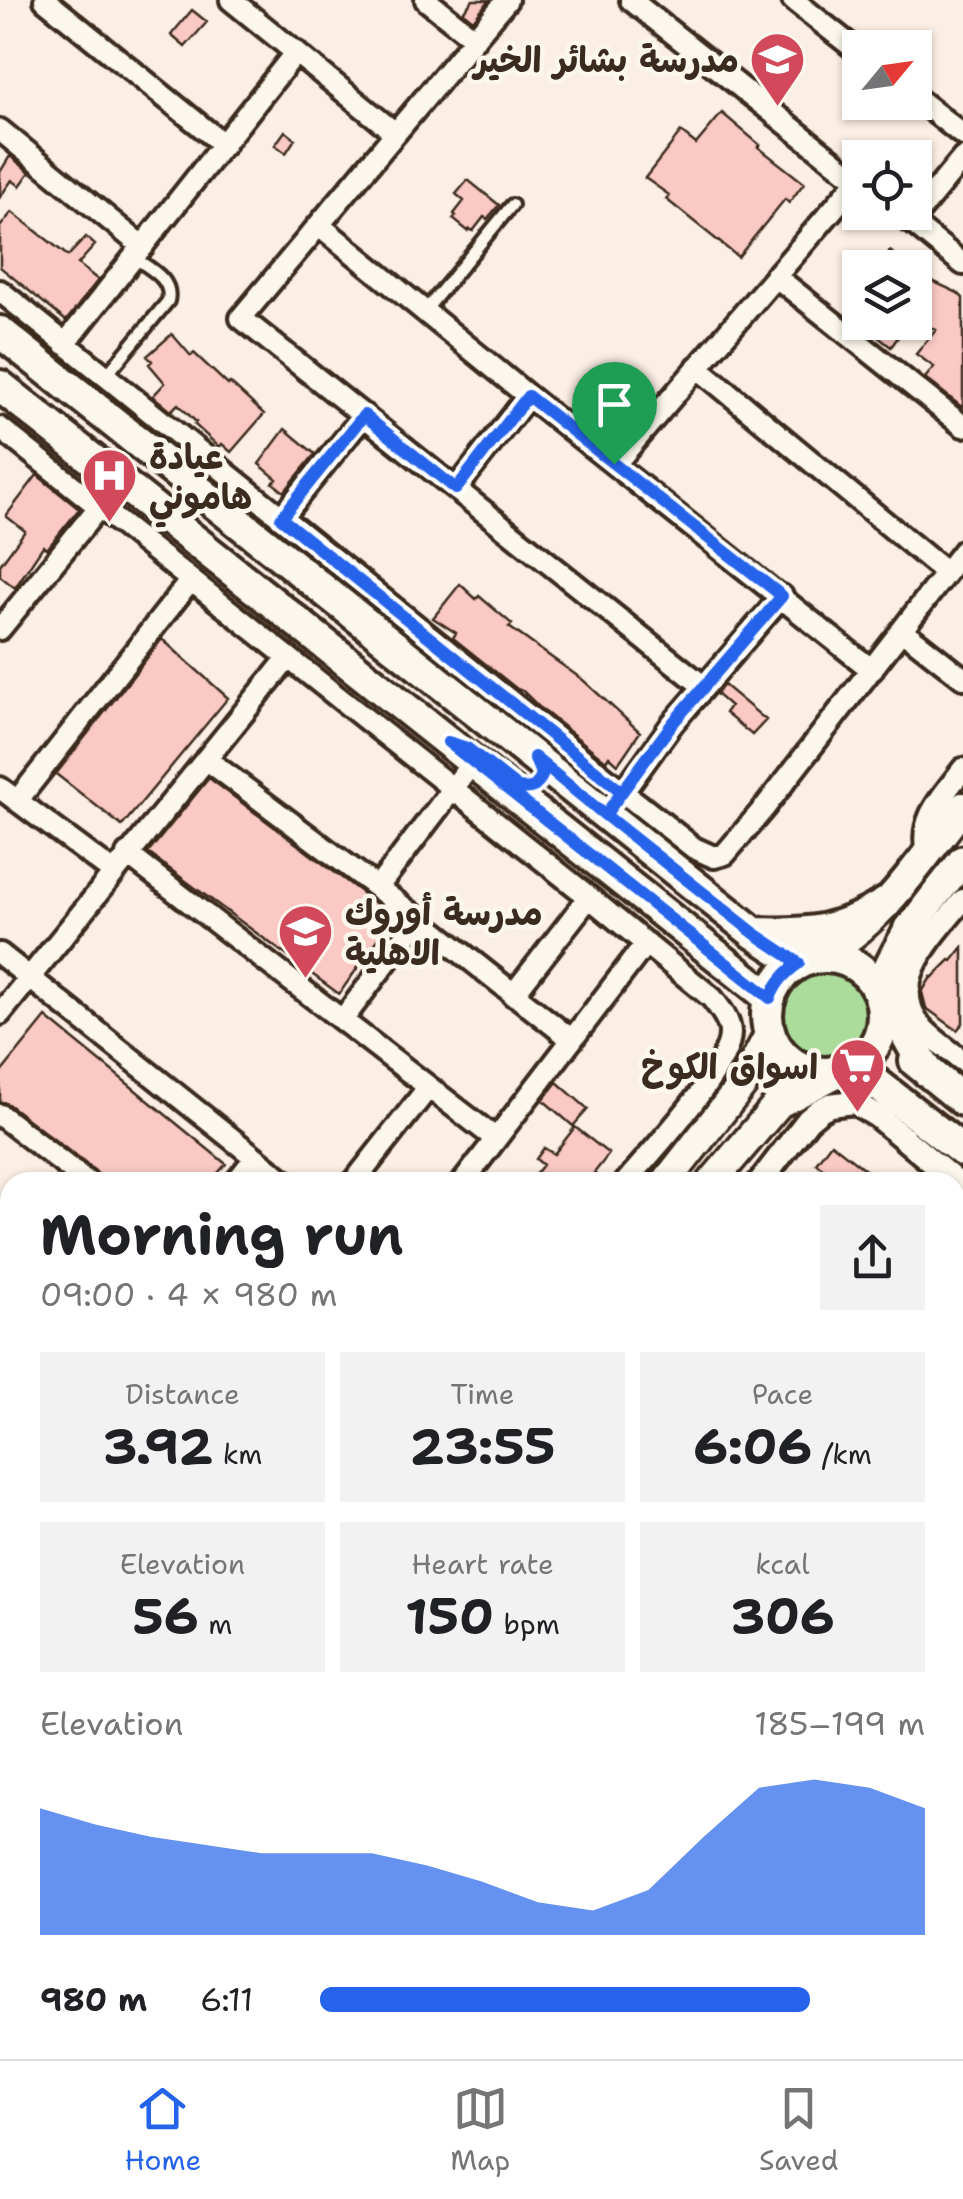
<!DOCTYPE html>
<html lang="en">
<head>
<meta charset="utf-8">
<style>
  :root { --surface:#fff; --page:#f2f2f2; --text:#202124; --muted:#757577; --line:#e0e0e0; --accent:#2563eb }
  body { margin:0; font-family:"Shantell Sans","Playpen Sans Arabic",sans-serif; background:var(--page); color:var(--text); height:100vh; display:flex; flex-direction:column; font-size:38px; white-space:nowrap }
  * { box-sizing:border-box; margin:0 }
  p { font-size:32px; color:var(--muted) }
  .icon { flex:none; width:55px; height:55px; fill:none; stroke:currentColor; stroke-width:2; stroke-linecap:round; stroke-linejoin:round }
  .map { position:relative; flex:1; overflow:hidden }
  .details { position:absolute; left:0px; top:1172px; width:965px; height:888px; display:flex; flex-direction:column; background:var(--surface); border-radius:30px 30px 0 0; box-shadow:0 2px 8px #0004 }
  .details>* { flex:none }
  .needle { width:65px; rotate:61deg }
  .buttons { position:absolute; left:842px; top:30px; display:grid; gap:20px }
  .buttons a { display:grid; place-items:center; width:90px; height:90px; border-radius:0px; background:var(--surface); box-shadow:0 2px 8px #0004; font-size:50px }
  .pin { position:absolute; display:grid; place-items:center; width:85px; height:85px; color:#fff; margin:-102px -42px; border-radius:50% 50% 50% 0; rotate:-45deg; box-shadow:0 0 10px #0007 }
  .pin .icon { rotate:45deg }
  .round { display:grid; place-items:center; flex:none; width:105px; height:105px; border-radius:0px; background:var(--page) }
  .summary { display:flex; align-items:center; justify-content:space-between; height:170px; padding:0 40px }
  h1 { font-size:55px; font-weight:700; line-height:75px }
  .stats { display:grid; grid-template-columns:repeat(3,1fr); gap:15px; height:170px; padding:10px 40px }
  .stats div { display:grid; align-content:center; border-radius:0px; background:var(--page); text-align:center }
  .stats b { font-size:50px; font-weight:700 }
  .stats small { font-size:28px; font-weight:400 }
  .stats p { font-size:28px }
  .chart { height:280px; padding:20px 40px }
  .chart p { display:flex; justify-content:space-between }
  .chart svg { width:100%; height:180px; margin-top:10px; fill:var(--accent); opacity:.7 }
  ul { padding:0 40px; list-style:none; font-size:32px }
  li { display:grid; grid-template-columns:160px 120px 1fr; align-items:center; height:75px }
  li i { height:25px; border-radius:12px; background:var(--accent) }
  .tab-bar { display:flex; justify-content:space-around; align-items:center; height:140px; border-top:2px solid var(--line); background:var(--surface); font-size:28px; color:var(--muted) }
  .tab-bar a { display:grid; justify-items:center; gap:5px }
  .tab-bar .current { color:var(--accent) }
  .map>svg:first-child { display:block }
  .green { fill:#abdc9c; stroke:#73835d; stroke-width:2.5 }
  .building { fill:#fac9c3; stroke:#3b2a1e; stroke-width:2.5 }
  .lines { fill:none; stroke-linecap:round; stroke-linejoin:round }
  .service-casing { stroke:#3b2a1e; stroke-width:18 }
  .minor-casing { stroke:#3b2a1e; stroke-width:28 }
  .tertiary-casing { stroke:#3b2a1e; stroke-width:30 }
  .secondary-casing { stroke:#3b2a1e; stroke-width:35 }
  .primary-casing { stroke:#3b2a1e; stroke-width:38 }
  .service { stroke:#fbf7ec; stroke-width:10 }
  .minor { stroke:#fbf7ec; stroke-width:20 }
  .tertiary { stroke:#fbf7ec; stroke-width:22 }
  .secondary { stroke:#fbf7ec; stroke-width:28 }
  .primary { stroke:#fbf7ec; stroke-width:30 }
  .route-casing { stroke:#fff; stroke-width:20 }
  .route { stroke:#2563eb; stroke-width:12 }
  .labels { text-anchor:middle; dominant-baseline:central; stroke-width:9; stroke-linejoin:round; paint-order:stroke }
  .poi-label { font-size:35px; font-weight:bold; fill:#3b2a1e; stroke:#fbf7ec; text-anchor:end }
</style>
</head>
<body>
<div class="map">
<svg width="963" height="2059" viewBox="0 0 963 2059">
  <rect width="100%" height="100%" fill="#fbeee4"/>
  <filter id="ink" filterUnits="userSpaceOnUse"><feTurbulence type="fractalNoise" baseFrequency=".01" numOctaves="2"/><feDisplacementMap in="SourceGraphic" scale="20" xChannelSelector="R" yChannelSelector="G"/><feConvolveMatrix kernelMatrix="1 2 1 2 8 2 1 2 1" color-interpolation-filters="sRGB"/></filter>
  <g filter="url(#ink)">
    <path class="green" d="M777 1020a46 46 0 1 1 92 0a46 46 0 1 1-92 0Z
      M0 1269 10 1277V1693L0 1702Z"/>
    <path class="building" d="M473 0H489L473 20 463 12Z
      M192 10 207 22 185 47 171 35Z
      M722 113 760 145 758 147 804 183 789 203 785 199 738 257 666 199 669 195 645 178 681 132 696 144Z
      M285 131 295 139 286 153 275 145Z
      M10 156 30 172 20 186 12 180 0 197V172Z
      M468 180 499 205 487 219 484 217 473 231 470 229 468 231 453 219 456 216 454 214 464 201 456 194Z
      M12 212 68 256 86 237 95 245 78 264 98 280 66 321 0 267V227Z
      M890 251 909 268H876Z
      M915 273 958 293 963 298V408L925 378 934 367 916 354 936 330 915 319Z
      M881 322H909L891 347 873 333Z
      M172 334 191 356 194 353 228 385 230 383 264 414 231 452 222 444 219 447 194 424 196 422 178 404 171 411 153 396 165 383 149 364 152 361 147 356Z
      M285 429 315 454 284 492 273 483 277 479 259 464Z
      M37 475 79 509 47 549 43 546 15 588 0 576V565L25 531 6 516Z
      M460 584 476 599 479 596 512 624 509 627 583 680 640 732 618 764 609 756 606 761 539 707 523 691 517 689 453 638 456 633 433 618Z
      M162 639 228 698 122 826 56 774Z
      M724 685 766 720 752 735 725 713 730 706 716 694Z
      M209 778 394 917 339 994 148 853Z
      M963 947V1023L957 1030 926 1008 922 992 931 977 932 978 950 960 952 961Z
      M46 1017 226 1164 210 1182H104L95 1171 8 1104 0 1101V1074Z
      M557 1082 588 1109 573 1126 543 1100Z
      M575 1127 609 1154 594 1173 606 1182H529L543 1165 536 1159 544 1148 554 1154Z
      M831 1143 881 1182H841L816 1163Z"/>
    <g class="lines">
      <defs>
        <path id="service" d="M425 311 512 205
          M105 377 168 301C173 279 150 269 135 258
          M0 1455 10 1465"/>
        <path id="minor" d="M45 0 224 145
          M231 0 395 133
          M426 0 475 39
          M507 0 241 318 703 686
          M631 0 860 182
          M793 0 860 53
          M915 97 963 135
          M0 130 143 247
          M899 212 963 264
          M910 222 963 158
          M319 225 528 396 872 670
          M775 276 963 426
          M0 291 623 792
          M65 344 296 52
          M697 367 945 572
          M0 428 589 897 712 998C719 1007 730 1020 730 1033 731 1068 650 1153 626 1182
          M615 464 858 180
          M456 489 528 396
          M281 518 364 415
          M782 596 672 724 623 792 694 848 714 857 725 854 765 807 963 551
          M0 629 99 507
          M903 631 963 678
          M206 759 419 919 572 1040
          M0 788 113 872
          M17 801 191 580
          M927 853C918 818 944 795 963 769
          M127 854 496 1139
          M378 887 473 762
          M963 900C936 934 886 980 920 1025 932 1039 949 1050 963 1061
          M0 954 286 1182
          M513 995 589 897
          M0 1014 288 658
          M343 1019 419 919
          M0 1115 87 1182
          M236 1182 255 1158
          M354 1182 428 1088
          M463 1182 646 943
          M0 1269 10 1277
          M955 1377 963 1383
          M955 1533 963 1522
          M955 1699 963 1706
          M955 1861 963 1867
          M955 1911 963 1904
          M0 1955 10 1942
          M234 2050 246 2059
          M439 2050 450 2059
          M348 2059 357 2050
          M592 2059 599 2050"/>
        <path id="tertiary" d="M760 1182 808 1120 820 1110 830 1105 854 1102 877 1116 963 1188
          M60 2059 67 2050"/>
        <path id="secondary" d="M817 957C880 926 920 861 963 807
          M879 993C893 941 931 902 963 860
          M666 1182 743 1084 770 1033
          M712 1182 779 1103 838 1072
          M0 2024 10 2012
          M27 2059 34 2050"/>
        <path id="primary" d="M0 332 754 933 799 963
          M0 386 770 998
          M909 929C903 952 893 976 895 999 897 1024 916 1051 928 1072
          M756 933C808 935 841 932 886 903
          M767 1015a58 58 0 1 1 116 0a58 58 0 1 1-116 0Z
          M915 1061 963 1100
          M854 1066 963 1151"/>
      </defs>
      <use href="#service" class="service-casing"/>
      <use href="#minor" class="minor-casing"/>
      <use href="#tertiary" class="tertiary-casing"/>
      <use href="#secondary" class="secondary-casing"/>
      <use href="#primary" class="primary-casing"/>
      <use href="#service" class="service"/>
      <use href="#minor" class="minor"/>
      <use href="#tertiary" class="tertiary"/>
      <use href="#secondary" class="secondary"/>
      <use href="#primary" class="primary"/>
    </g>
  </g>
  <g class="lines" filter="url(#ink)">
    <defs>
      <path id="route" d="M614 464 782 596 672 724 605 815 534 757 542 776C536 788 532 790 518 788L467 748 448 742 770 998C777 982 785 973 799 963L754 933 605 815 622 792 281 518 364 415 456 489 528 396 614 464"/>
    </defs>
    <use href="#route" class="route-casing"/>
    <use href="#route" class="route"/>
  </g>
  <defs>
    <symbol id="school-pin" viewBox="-11 -11 22 30"><path d="M0 17L-7.5 6A9.5 9.5 0 1 1 7.5 6Z" fill="#d1495b" stroke="#fbf7ec"/><path d="M0-5L7-2L0 1L-7-2ZM-4 1L0 2.5L4 1V4Q0 6-4 4Z" fill="#fff"/></symbol>
    <symbol id="hospital-pin" viewBox="-11 -11 22 30"><path d="M0 17L-7.5 6A9.5 9.5 0 1 1 7.5 6Z" fill="#d1495b" stroke="#fbf7ec"/><path d="M-5-5h3v3.5h4V-5h3V5h-3V1.5h-4V5h-3Z" fill="#fff"/></symbol>
    <symbol id="supermarket-pin" viewBox="-11 -11 22 30"><path d="M0 17L-7.5 6A9.5 9.5 0 1 1 7.5 6Z" fill="#d1495b" stroke="#fbf7ec"/><path d="M-6-5.5h2.5l.6 2H6L4.5 2H-2.5L-4.4-4H-6ZM-1.5 3.2a1.3 1.3 0 1 0 .1 0ZM3 3.2a1.3 1.3 0 1 0 .1 0Z" fill="#fff"/></symbol>
  </defs>
  <g fill-rule="evenodd">
    <use href="#school-pin" x="746" y="28" width="63" height="86"/>
    <use href="#hospital-pin" x="78" y="444" width="63" height="86"/>
    <use href="#school-pin" x="274" y="900" width="63" height="86"/>
    <use href="#supermarket-pin" x="826" y="1034" width="63" height="86"/>
  </g>
  <g class="labels">
    <g class="poi-label">
      <text x="739" y="59">مدرسة بشائر الخير</text>
      <text x="149" y="456" text-anchor="start">عيادة<tspan x="149" dy="40">هاموني</tspan></text>
      <text x="345" y="912" text-anchor="start">مدرسة أوروك<tspan x="345" dy="40">الاهلية</tspan></text>
      <text x="818" y="1066">اسواق الكوخ</text>
    </g>
  </g>
</svg>
<div class="buttons">
<a><svg class="needle" viewBox="-14 -14 28 28"><path d="M0-13l5 13h-10z" fill="#e53935"/><path d="M0 13l5-13h-10z" fill="#757577"/></svg></a>
<a><svg class="icon" aria-label="locate" viewBox="0 0 24 24"><circle cx="12" cy="12" r="6"/><path d="M12 2v4M12 18v4M2 12h4M18 12h4"/></svg></a>
<a><svg class="icon" aria-label="layers" viewBox="0 0 24 24"><path d="M12 4l9 5-9 5-9-5zM3 14l9 5 9-5"/></svg></a>
</div>
<div class="pin" style="left:614px;top:464px;background:#1e9e55"><svg class="icon" aria-label="arrive" viewBox="0 0 24 24"><path d="M6 21V4h12l-3 4 3 4H6"/></svg></div>
<section class="details">
<div class="summary"><div><h1>Morning run</h1><p>09:00 · 4 × 980 m</p></div><a class="round"><svg class="icon" aria-label="share" viewBox="0 0 24 24"><path d="M12 15V3M7 8l5-5 5 5M5 13v7h14v-7"/></svg></a></div>
<div class="stats">
<div><p>Distance</p><b>3.92<small> km</small></b></div>
<div><p>Time</p><b>23:55</b></div>
<div><p>Pace</p><b>6:06<small> /km</small></b></div>
</div>
<div class="stats">
<div><p>Elevation</p><b>56<small> m</small></b></div>
<div><p>Heart rate</p><b>150<small> bpm</small></b></div>
<div><p>kcal</p><b>306</b></div>
</div>
<div class="chart"><p><span>Elevation</span>185–199 m</p>
<svg viewBox="0 0 160 44" preserveAspectRatio="none"><path d="M0 44V13L10 17L20 20L30 22L40 24L50 24L60 24L70 27L80 31L90 36L100 38L110 33L120 20L130 8L140 6L150 8L160 13V44z"/></svg>
</div>
<ul>
<li><b>980 m</b>6:11<i style="width:81%"></i></li>
</ul>
</section>
</div>
<nav class="tab-bar">
<a class="current"><svg class="icon" aria-label="home" viewBox="0 0 24 24"><path d="M3 11l9-7 9 7M6 9v11h12V9"/></svg>Home</a>
<a><svg class="icon" aria-label="map" viewBox="0 0 24 24"><path d="M3 6l6-2 6 2 6-2v14l-6 2-6-2-6 2zM9 4v14M15 6v14"/></svg>Map</a>
<a><svg class="icon" aria-label="saved" viewBox="0 0 24 24"><path d="M7 4h10v16l-5-4-5 4z"/></svg>Saved</a>
</nav>
</body>
</html>
